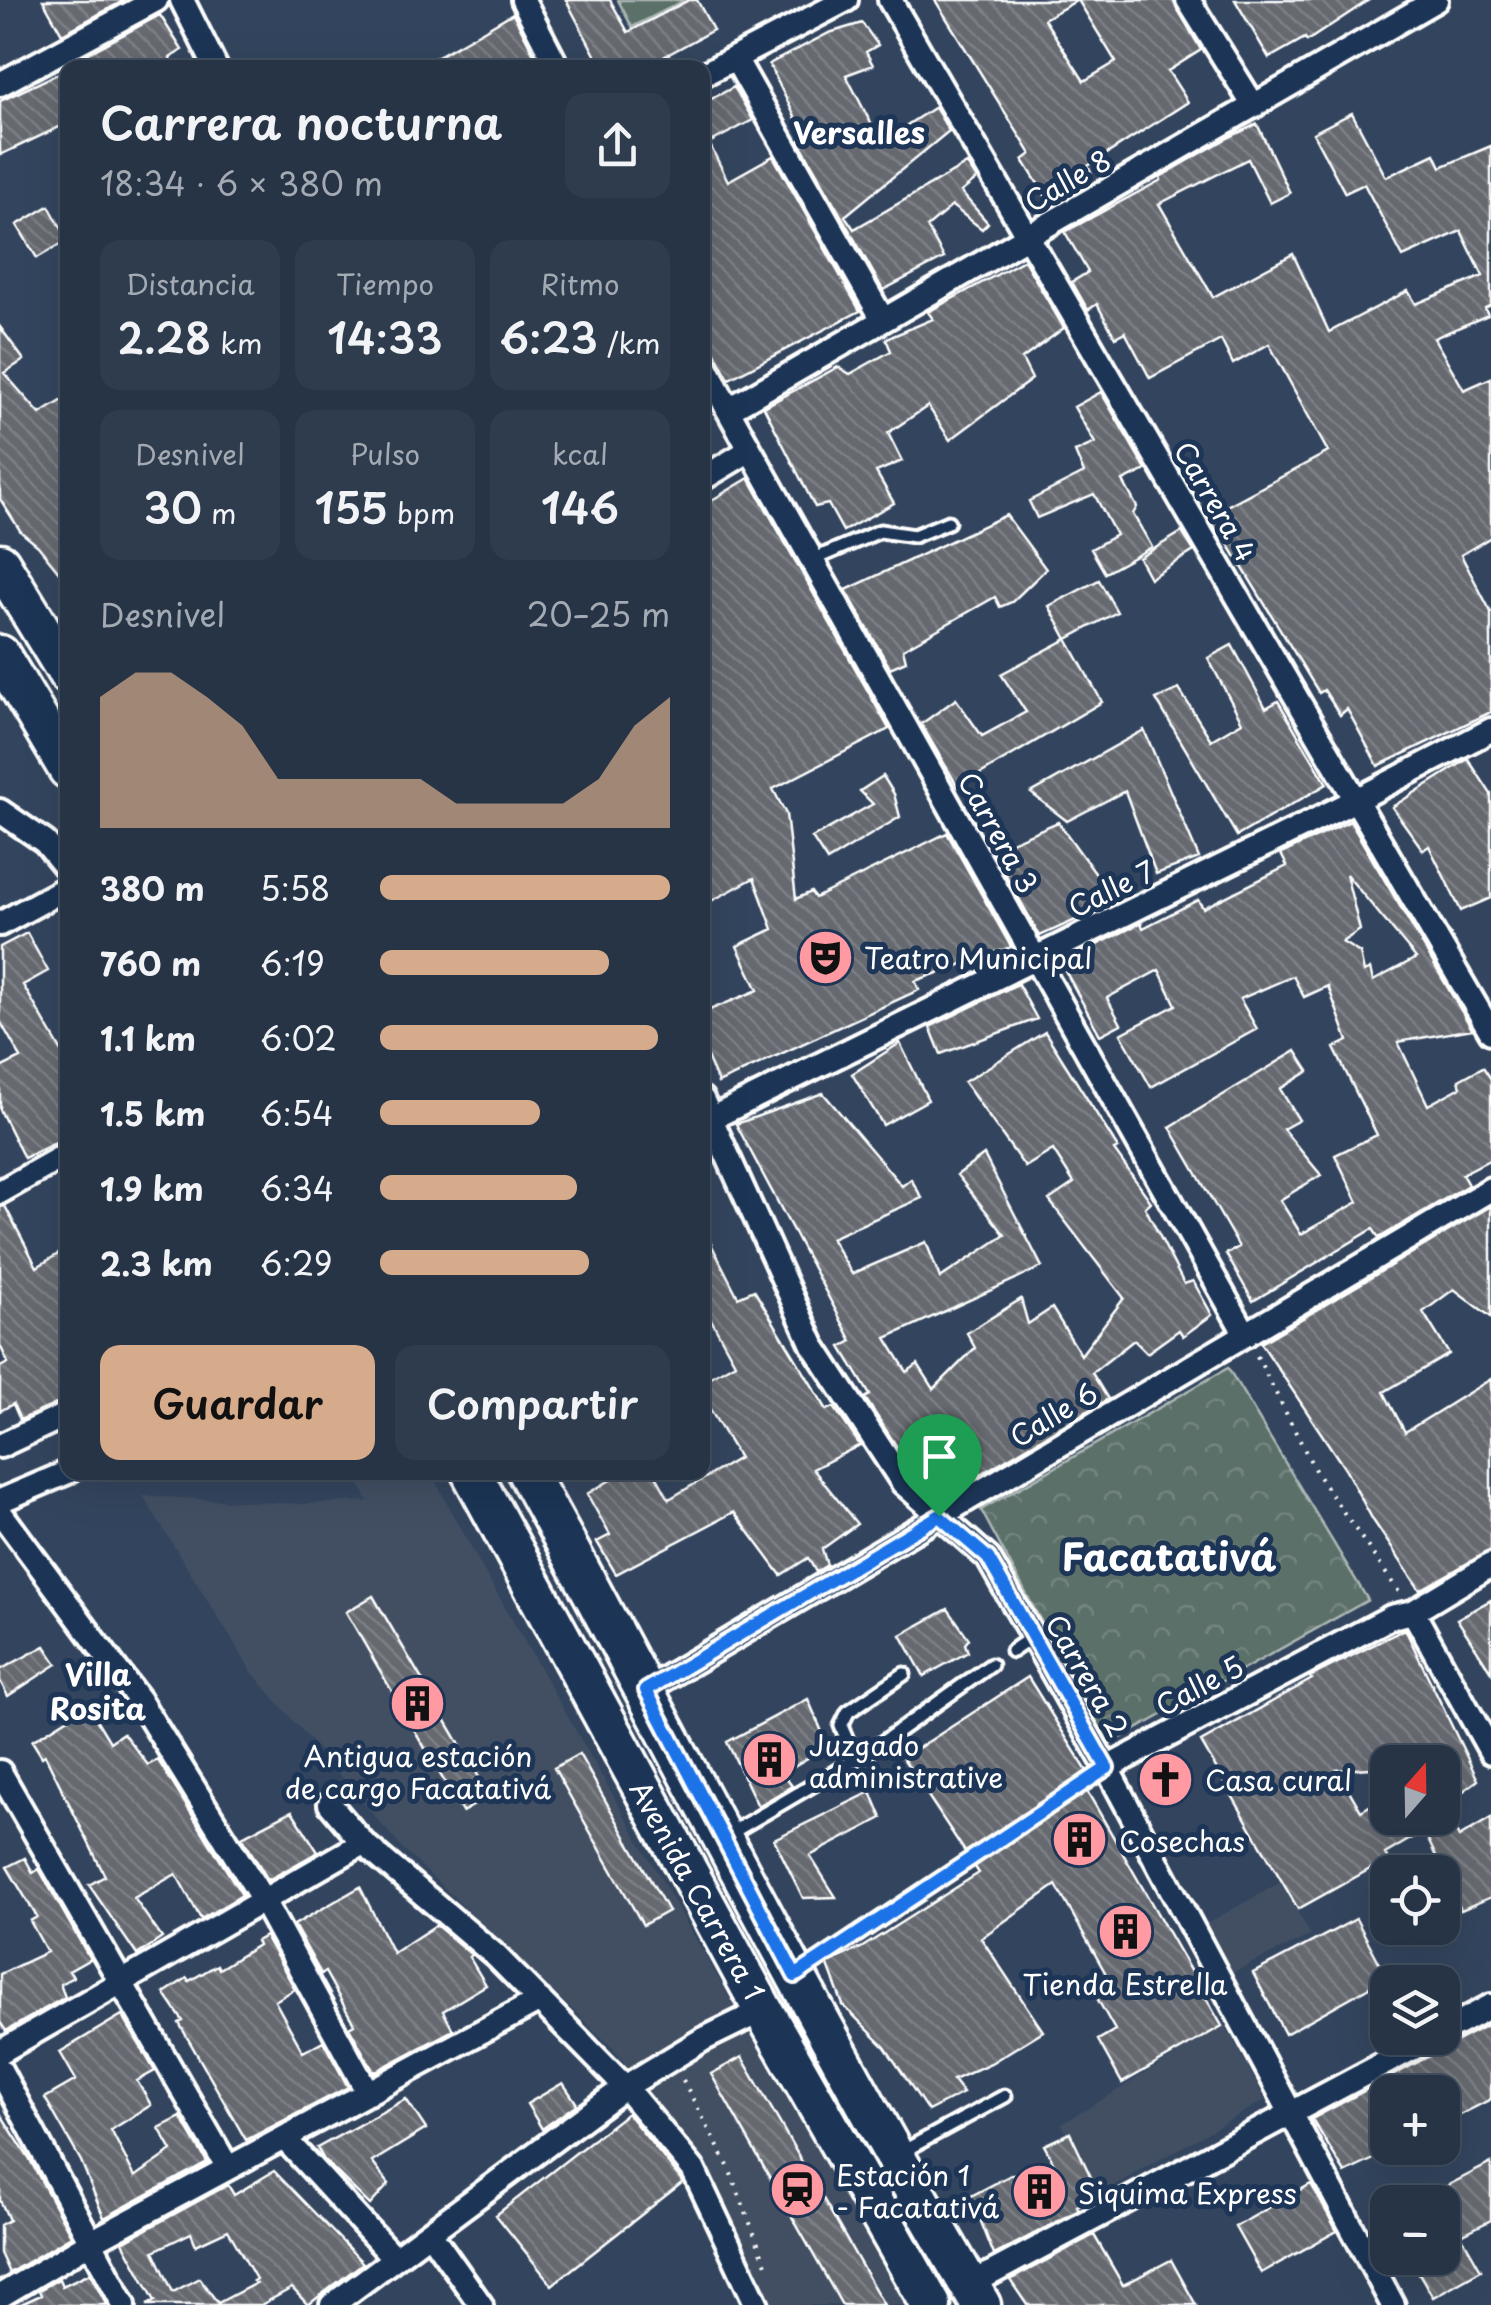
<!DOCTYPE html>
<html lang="es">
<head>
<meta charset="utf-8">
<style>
  :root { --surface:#263446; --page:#2e3c4d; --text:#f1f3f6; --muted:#a4aab3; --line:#424f5f; --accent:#d6ab8b }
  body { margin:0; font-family:"Playpen Sans",sans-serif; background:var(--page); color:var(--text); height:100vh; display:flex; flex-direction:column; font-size:38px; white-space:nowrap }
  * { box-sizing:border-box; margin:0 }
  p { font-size:32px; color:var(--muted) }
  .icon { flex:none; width:55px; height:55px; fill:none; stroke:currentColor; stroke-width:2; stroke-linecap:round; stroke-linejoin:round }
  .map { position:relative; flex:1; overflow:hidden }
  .sheet { position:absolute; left:60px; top:60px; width:650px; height:1420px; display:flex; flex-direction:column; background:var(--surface); border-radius:20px; box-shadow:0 10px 40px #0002,0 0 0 2px var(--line) }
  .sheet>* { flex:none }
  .needle { width:65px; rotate:20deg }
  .tools { position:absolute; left:1370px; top:1745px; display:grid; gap:20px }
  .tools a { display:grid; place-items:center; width:90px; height:90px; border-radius:20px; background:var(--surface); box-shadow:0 10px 40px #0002,0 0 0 2px var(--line); font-size:50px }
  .pin { position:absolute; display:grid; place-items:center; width:85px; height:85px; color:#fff; margin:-102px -42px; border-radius:50% 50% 50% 0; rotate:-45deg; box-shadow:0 0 10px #0007 }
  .pin .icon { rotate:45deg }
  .round { display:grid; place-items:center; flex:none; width:105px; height:105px; border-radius:20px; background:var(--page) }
  .head { display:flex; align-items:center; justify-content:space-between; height:170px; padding:0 40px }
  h1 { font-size:45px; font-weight:600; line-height:75px }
  .metrics { display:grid; grid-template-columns:repeat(3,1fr); gap:15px; height:170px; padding:10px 40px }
  .metrics div { display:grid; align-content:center; border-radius:20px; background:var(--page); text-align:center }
  .metrics b { font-size:42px; font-weight:600 }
  .metrics small { font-size:28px; font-weight:400 }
  .metrics p { font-size:28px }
  .chart { height:280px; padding:20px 40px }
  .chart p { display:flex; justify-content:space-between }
  .chart svg { width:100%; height:180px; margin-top:10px; fill:var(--accent); opacity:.7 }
  .button { display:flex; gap:20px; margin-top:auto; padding:20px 40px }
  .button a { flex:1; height:115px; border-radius:20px; background:var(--accent); color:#111; font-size:40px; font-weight:600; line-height:115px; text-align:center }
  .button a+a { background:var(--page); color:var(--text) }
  ul { padding:0 40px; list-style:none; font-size:32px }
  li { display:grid; grid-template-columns:160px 120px 1fr; align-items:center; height:75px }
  li i { height:25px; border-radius:12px; background:var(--accent) }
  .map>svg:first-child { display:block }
  .built { fill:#425063 }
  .grass { fill:#5b6f6a; stroke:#adb7b4; stroke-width:2.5 }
  .park { fill:url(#park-crowns); stroke:#adb7b4; stroke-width:2.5 }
  .building { fill:url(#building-back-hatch); stroke:#fff; stroke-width:2.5; fill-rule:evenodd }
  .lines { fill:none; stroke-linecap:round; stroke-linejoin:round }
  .service-casing { stroke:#fff; stroke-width:19 }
  .minor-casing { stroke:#fff; stroke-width:30 }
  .primary-casing { stroke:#fff; stroke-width:45 }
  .path { stroke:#fff; stroke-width:4; stroke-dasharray:2.5 8; stroke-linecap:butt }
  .service { stroke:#1d3557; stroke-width:11 }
  .minor { stroke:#1d3557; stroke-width:22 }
  .primary { stroke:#1d3557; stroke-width:38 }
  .route-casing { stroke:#fff; stroke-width:20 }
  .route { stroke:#1a73e8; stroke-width:12 }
  .labels { text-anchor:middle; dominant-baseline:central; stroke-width:10; stroke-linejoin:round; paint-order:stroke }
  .street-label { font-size:28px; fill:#fff; stroke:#1d3557 }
  .poi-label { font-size:28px; fill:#fff; stroke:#1d3557; text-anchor:start }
  .neighbourhood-label { font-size:30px; font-weight:bold; fill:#fff; stroke:#1d3557 }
  .district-label { font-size:38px; font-weight:bold; fill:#fff; stroke:#1d3557 }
</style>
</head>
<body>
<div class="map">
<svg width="1491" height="2305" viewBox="0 0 1491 2305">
  <defs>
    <pattern id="park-crowns" width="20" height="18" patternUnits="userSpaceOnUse" patternTransform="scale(2.5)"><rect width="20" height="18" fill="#5b6f6a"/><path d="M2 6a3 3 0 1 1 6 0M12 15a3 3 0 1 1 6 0" fill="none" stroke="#748580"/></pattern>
    <pattern id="building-back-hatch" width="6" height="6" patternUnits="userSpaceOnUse" patternTransform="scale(2.5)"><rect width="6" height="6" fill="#666a70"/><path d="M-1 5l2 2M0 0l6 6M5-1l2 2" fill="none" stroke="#7d8085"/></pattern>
  </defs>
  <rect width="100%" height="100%" fill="#33455e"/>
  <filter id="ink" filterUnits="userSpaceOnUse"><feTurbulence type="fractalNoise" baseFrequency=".01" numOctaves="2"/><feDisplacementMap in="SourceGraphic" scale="20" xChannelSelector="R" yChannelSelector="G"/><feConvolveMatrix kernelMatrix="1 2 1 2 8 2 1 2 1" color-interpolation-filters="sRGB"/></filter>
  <g filter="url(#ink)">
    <path class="built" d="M354 1473H431L481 1566 906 2305H762L706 2164 612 2047 403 1849 252 1672 143 1496 298 1504 368 1501Z
      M1280 1883 1311 1935 1231 1973 1206 1924Z
      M1225 2025 1265 2100 1099 2194 1062 2124Z"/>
    <path class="grass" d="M618 0H685L632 27Z"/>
    <path class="park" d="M1228 1368 1368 1600 1108 1745 981 1510Z"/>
    <path class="building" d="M43 0H123V1L62 34Z
      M566 0H610L628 32 689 0H697L713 30 643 68H602Z
      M935 0H1173L1201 50 1168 71 1188 102 1088 166 1091 173 1048 200 1023 160 1031 154ZM1078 0 1116 62 1084 81 1044 19Z
      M1235 0H1369L1307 41 1305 38 1269 58Z
      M513 13 541 68H417L484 30Z
      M160 15 182 50 170 58 174 68H80L76 60Z
      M862 23 878 45 866 52 873 65 846 75 878 137 882 141 935 107 949 131 845 216 854 229 967 164 977 179 961 192 988 223 982 229 952 206 927 227 944 258 883 290 799 141 805 137 769 64 829 33Z
      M68 69V123L0 155V101Z
      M734 87 753 120 709 143 728 181 773 156 860 311 729 379 702 329V104Z
      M1352 113 1386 177 1435 154 1441 167 1491 146V305L1485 308 1488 315 1434 338 1464 390 1491 378V537L1461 555 1491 612V712L1378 766 1347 709 1340 715 1324 690 1319 693 1222 534 1219 535 1208 516 1328 452 1269 344 1233 364 1221 340 1150 378 1125 332 1115 337 1097 304 1088 310 1072 282 1088 272 1065 232 1161 180 1160 177 1224 140 1257 124 1290 193 1270 203 1248 159 1159 204 1213 297 1293 254 1329 332 1408 291 1416 304 1483 276 1461 231 1403 257 1364 184 1345 193 1313 133Z
      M49 206 68 240 37 258 17 225Z
      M1024 260 1064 328 1022 359 1032 379 950 440 928 406 888 433 902 461 876 472 894 503 843 531 828 504 815 507 764 407 838 367 850 374 891 351 886 339 933 319 928 312Z
      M0 327 24 360 4 373 40 414 68 397V583L38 546 21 532 0 499Z
      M1101 392 1146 470 1123 481 1137 507 1133 514 1152 547 1105 573 1091 549 1116 535 1094 494 1037 518 1029 501 1084 473 1075 452 1095 443 1074 407Z
      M749 478 889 729 773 789 786 814 796 899 811 892 815 898 947 833 1011 947 915 981 919 990 718 1083 702 1044V1013L758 990 737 946 773 929 754 878 702 906V506Z
      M1006 515 1046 569 1012 602 1000 607 995 597 903 649 906 661 890 668 846 590Z
      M1182 532 1194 551 1150 578 1139 558Z
      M1099 580 1117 612 1067 639 1049 606Z
      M1067 639 1102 702 958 787 921 724 956 699 982 736 1026 712 1001 674Z
      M1232 645 1266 708 1278 701 1327 784 1237 836 1156 699 1179 689 1211 740 1242 722 1208 658Z
      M1144 730 1199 858 1156 874 1125 791 1067 821 1031 793Z
      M1468 759 1491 794V898L1461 911 1429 846 1423 850 1392 807Z
      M883 776 894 794 900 817 827 861 812 838 873 804 860 791Z
      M1350 821 1472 1029 1398 1042 1428 1105 1461 1087 1459 1080 1483 1067 1491 1079V1159L1462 1174 1468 1185 1379 1238 1373 1229 1253 1301 1226 1254 1239 1247 1170 1127 1296 1051 1309 1071 1280 1089 1299 1120 1283 1129 1321 1175 1280 1200 1301 1234 1358 1202 1335 1155 1377 1135 1334 1048 1348 1041 1328 986 1304 997 1293 976 1240 999 1257 1029 1151 1087 1121 1034 1176 1005 1159 970 1107 998 1121 1024 1100 1035 1061 963 1141 923 1143 928 1198 900 1203 908 1287 866 1281 854ZM1346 874 1416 958 1373 981 1370 969 1364 972 1360 953 1342 942 1360 930Z
      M1058 822 1116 902 1040 936 992 850Z
      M27 933 48 971 23 985 68 1062V1137L24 1158 0 1110V1068L21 1058 0 1021V947Z
      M1018 984 1037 1019 941 1054 930 1027Z
      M1045 1032 1118 1148 1114 1150 1151 1202 1145 1207 1184 1284 1193 1281 1212 1315 1183 1336 1179 1330 1147 1353 1134 1340 1092 1373 1108 1399 942 1497 914 1473 865 1398 870 1395 841 1347 852 1341 736 1124 823 1093 902 1186 911 1179 922 1198 831 1238 852 1274 926 1242 940 1278 1005 1235 957 1175 984 1155 1042 1267 886 1338 907 1372 918 1364 934 1389 975 1348 967 1333 1021 1299 1028 1324 1052 1308 1081 1355 1124 1298 1049 1200 1074 1183 1053 1150 1025 1167 964 1082Z
      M900 1043 928 1100 883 1125 852 1074Z
      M5 1206 37 1267 68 1248V1399L20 1420 13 1404 0 1411V1367L8 1363 0 1345V1207Z
      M1491 1206V1317L1454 1289 1423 1312 1449 1354 1384 1392 1405 1432 1491 1379V1550L1420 1590 1373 1520 1345 1469 1261 1343Z
      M702 1226 738 1297 754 1290 827 1410 834 1407 860 1445 813 1469 857 1524 822 1549 827 1565 816 1572 808 1558 781 1575 734 1512 616 1574 597 1542 610 1535 587 1494 624 1472H654L669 1499 739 1458 702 1396V1382L735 1363 702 1303Z
      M373 1596 490 1796 462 1812 346 1612Z
      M1491 1600V1672L1457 1619Z
      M948 1609 969 1639 965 1644 968 1652 924 1676 901 1635Z
      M1405 1629 1478 1780 1442 1807V1762H1388V1767L1337 1770 1361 1811 1388 1795V1818H1449L1459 1837 1491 1818V1897L1461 1910 1424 1831 1385 1854 1388 1859 1298 1909 1201 1742 1312 1679 1310 1677Z
      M45 1646 57 1664 8 1696 0 1681V1670Z
      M1028 1677 1087 1771 1079 1777 1222 2026 1122 2083 1098 2040 1115 2030 1093 1991 1110 1981 1056 1885 981 1938 1043 2031 991 2063 953 2080 963 2093 928 2111 885 2047 843 2005 827 1963 861 1948 979 1873 903 1758Z
      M808 1699 828 1746 782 1773 792 1786 758 1806 727 1742Z
      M88 1706 110 1742 123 1733 148 1765 158 1760 242 1895 201 1919 176 1874 134 1898 162 1938 137 1955 89 1885 105 1876 45 1755 42 1757 32 1741Z
      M579 1754 668 1911 643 1925 554 1768Z
      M871 1792 882 1818 810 1856 836 1897 803 1898 774 1839Z
      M292 1811 318 1852 268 1880 242 1837Z
      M25 1858 33 1873 39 1869 90 1959 69 1971 73 1977 60 1984 65 1997 6 2031 0 2022V1974L47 1952 30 1921 37 1917 7 1867Z
      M360 1887 393 1953 436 1925 472 1955 469 1957 486 1985 443 2011 453 2030 374 2072 349 2027 354 2024 325 1972 321 1974 294 1925Z
      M1356 1919 1387 1977 1285 2034 1253 1973Z
      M265 1936 295 1989 275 2001 303 2052 323 2041 348 2087 246 2140 179 2023 183 2021 164 1993 187 1978 189 1981 217 1965 219 1969 258 1945 256 1941Z
      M122 2015 155 2071 137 2081 151 2105 111 2130 135 2177 172 2151 159 2128 181 2117 207 2162 104 2218 81 2161 45 2098 76 2080 60 2052Z
      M1491 2023V2099L1442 2124V2092H1388V2152L1345 2173 1312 2119Z
      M742 2057 884 2305H842L711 2074Z
      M563 2083 577 2104 542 2129 527 2104Z
      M406 2099 426 2129 372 2162 389 2184 370 2205 324 2160 317 2148Z
      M0 2113 30 2160 71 2236 9 2273 0 2253V2225L9 2220 0 2200Z
      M627 2113 683 2182 552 2285 496 2215Z
      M1070 2133 1099 2194 1077 2206 1079 2210 994 2255 971 2196 1013 2174 1022 2190 1057 2169 1044 2145Z
      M1491 2163V2220L1461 2235 1437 2191Z
      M274 2171 363 2263 308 2305 292 2288 261 2305H147L155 2301 123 2242 228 2185 234 2195ZM228 2230 256 2279 253 2281 256 2283 218 2303 199 2278 173 2292 154 2251 191 2233 196 2245Z
      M1311 2184 1337 2231 1261 2273 1235 2227Z
      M1094 2235 1123 2285 1171 2260 1196 2305H1027L1010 2280Z
      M1461 2235 1481 2270 1433 2297 1410 2258H1442V2246Z
      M90 2273 107 2305H19L41 2295 39 2290 59 2279 62 2286Z"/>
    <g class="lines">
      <defs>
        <path id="service" d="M812 560 880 531 914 536 948 522
          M1012 1651 1032 1637
          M856 1760 841 1726 848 1712 904 1674
          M726 1836 869 1752 991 1665
          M900 2153 1005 2096"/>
        <path id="minor" d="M182 0 216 68
          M523 0 558 68
          M890 0 1491 1032
          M1188 0 1254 106
          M735 58 882 318
          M702 75 846 0
          M0 84 156 0
          M702 358 728 410 1246 1335
          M728 410 1436 0
          M702 479 750 450
          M0 811 45 842 68 870
          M0 924 68 887
          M702 1099 813 1345 903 1483 988 1558 1107 1768 1393 2305
          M702 1123 1356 800 1491 730
          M0 1192 60 1158
          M0 1446 68 1414
          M0 1501 68 1472
          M0 1512 139 1700 263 1900 368 2093
          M1413 1612 1491 1752
          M646 1690 1491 1189
          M1107 1768 1391 1617 1413 1612 1491 1565
          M0 1772 228 2168
          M330 1804 363 1843 496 1956 625 2087 693 2169 757 2305
          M1442 2032 1491 2006
          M0 2052 363 1843
          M0 2070 124 2305
          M284 2138 394 2258
          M430 2233 481 2305
          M969 2285 1432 2038
          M0 2296 91 2242 540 2000
          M332 2305 625 2087 702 2040 763 2010"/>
        <path id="primary" d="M0 563 68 674
          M0 655 68 769
          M471 1472 763 2010 931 2305
          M527 1472C679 1749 819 2033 981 2305"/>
      </defs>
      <use href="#service" class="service-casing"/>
      <use href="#minor" class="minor-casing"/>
      <use href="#primary" class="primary-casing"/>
      <path class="path" d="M1257 1356 1317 1474 1399 1592
        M820 1960 1086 1782
        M683 2080 728 2166 767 2267"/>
      <use href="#service" class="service"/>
      <use href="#minor" class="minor"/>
      <use href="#primary" class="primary"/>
    </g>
  </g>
  <g class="lines" filter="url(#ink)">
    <defs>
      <path id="route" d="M939 1516 988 1558 1107 1768 795 1976 646 1690Z"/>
    </defs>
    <use href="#route" class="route-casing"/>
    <use href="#route" class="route"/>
  </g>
  <defs>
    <symbol id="theatre-disc" viewBox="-11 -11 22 22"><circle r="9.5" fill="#ff9aa2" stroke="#1d3557"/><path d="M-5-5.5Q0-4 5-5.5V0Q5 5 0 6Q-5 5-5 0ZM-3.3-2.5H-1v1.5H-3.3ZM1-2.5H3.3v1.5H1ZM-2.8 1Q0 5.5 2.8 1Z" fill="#111"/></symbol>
    <symbol id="building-disc" viewBox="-11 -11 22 22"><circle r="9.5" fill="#ff9aa2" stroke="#1d3557"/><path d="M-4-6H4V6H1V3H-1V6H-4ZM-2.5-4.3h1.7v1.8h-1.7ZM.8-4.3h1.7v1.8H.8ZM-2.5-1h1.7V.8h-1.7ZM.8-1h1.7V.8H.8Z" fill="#111"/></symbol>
    <symbol id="church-disc" viewBox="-11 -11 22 22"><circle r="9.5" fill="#ff9aa2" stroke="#1d3557"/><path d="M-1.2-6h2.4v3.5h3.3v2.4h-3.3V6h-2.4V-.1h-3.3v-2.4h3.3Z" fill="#111"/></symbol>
    <symbol id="station-disc" viewBox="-11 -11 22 22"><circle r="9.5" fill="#ff9aa2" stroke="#1d3557"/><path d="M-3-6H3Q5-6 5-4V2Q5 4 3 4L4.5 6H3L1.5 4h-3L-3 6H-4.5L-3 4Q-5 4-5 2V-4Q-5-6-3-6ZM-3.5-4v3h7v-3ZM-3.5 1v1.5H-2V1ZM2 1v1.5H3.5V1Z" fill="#111"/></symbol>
  </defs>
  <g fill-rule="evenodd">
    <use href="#theatre-disc" x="794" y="926" width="63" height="63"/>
    <use href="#building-disc" x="386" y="1672" width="63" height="63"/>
    <use href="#building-disc" x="738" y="1728" width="63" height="63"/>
    <use href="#church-disc" x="1134" y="1748" width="63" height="63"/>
    <use href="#building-disc" x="1048" y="1808" width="63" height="63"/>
    <use href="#building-disc" x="1094" y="1900" width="63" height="63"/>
    <use href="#station-disc" x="766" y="2158" width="63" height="63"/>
    <use href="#building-disc" x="1008" y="2160" width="63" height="63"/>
  </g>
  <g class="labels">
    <g class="street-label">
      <text transform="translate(1067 180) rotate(-30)">Calle 8</text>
      <text transform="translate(1216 501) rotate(60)">Carrera 4</text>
      <text transform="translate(999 832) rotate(61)">Carrera 3</text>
      <text transform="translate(1111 888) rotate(-26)">Calle 7</text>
      <text transform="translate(1053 1414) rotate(-31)">Calle 6</text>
      <text transform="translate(1088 1675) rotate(60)">Carrera 2</text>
      <text transform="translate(1199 1685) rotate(-28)">Calle 5</text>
      <text transform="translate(698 1890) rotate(61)">Avenida Carrera 1</text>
    </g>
    <g class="poi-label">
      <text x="864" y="957">Teatro Municipal</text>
      <text x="809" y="1744">Juzgado<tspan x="809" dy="32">administrative</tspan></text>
      <text x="418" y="1755" text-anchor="middle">Antigua estación<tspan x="418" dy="32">de cargo Facatativá</tspan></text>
      <text x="1205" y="1779">Casa cural</text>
      <text x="1119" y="1840">Cosechas</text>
      <text x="1125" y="1983" text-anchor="middle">Tienda Estrella</text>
      <text x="836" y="2174">Estación 1<tspan x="836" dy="32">- Facatativá</tspan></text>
      <text x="1078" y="2192">Siquima Express</text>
    </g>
    <g class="neighbourhood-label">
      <text x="859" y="131">Versalles</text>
      <text x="98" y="1673">Villa<tspan x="98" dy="34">Rosita</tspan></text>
    </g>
    <g class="district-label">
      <text x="1169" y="1555">Facatativá</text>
    </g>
  </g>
</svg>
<div class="tools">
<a><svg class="needle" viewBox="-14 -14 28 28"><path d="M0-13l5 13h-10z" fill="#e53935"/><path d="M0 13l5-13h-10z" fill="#a4aab3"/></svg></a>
<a><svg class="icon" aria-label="locate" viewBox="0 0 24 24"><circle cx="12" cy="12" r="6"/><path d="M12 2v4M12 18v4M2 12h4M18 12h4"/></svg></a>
<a><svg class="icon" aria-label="layers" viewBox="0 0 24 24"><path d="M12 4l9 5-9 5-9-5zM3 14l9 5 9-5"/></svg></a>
<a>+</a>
<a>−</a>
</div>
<div class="pin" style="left:939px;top:1516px;background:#1e9e55"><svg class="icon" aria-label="arrive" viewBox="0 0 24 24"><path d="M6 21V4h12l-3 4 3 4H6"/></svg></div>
<section class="sheet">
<div class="head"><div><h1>Carrera nocturna</h1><p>18:34 · 6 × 380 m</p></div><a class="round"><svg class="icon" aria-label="share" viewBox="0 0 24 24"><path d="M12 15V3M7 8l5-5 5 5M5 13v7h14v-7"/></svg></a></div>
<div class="metrics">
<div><p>Distancia</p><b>2.28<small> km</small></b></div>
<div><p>Tiempo</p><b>14:33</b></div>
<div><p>Ritmo</p><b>6:23<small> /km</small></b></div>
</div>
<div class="metrics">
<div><p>Desnivel</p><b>30<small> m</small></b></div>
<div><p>Pulso</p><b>155<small> bpm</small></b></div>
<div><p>kcal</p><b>146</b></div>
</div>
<div class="chart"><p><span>Desnivel</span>20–25 m</p>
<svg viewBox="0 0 160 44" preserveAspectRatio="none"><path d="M0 44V12L10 6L20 6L30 12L40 19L50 32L60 32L70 32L80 32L90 32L100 38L110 38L120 38L130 38L140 32L150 19L160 12V44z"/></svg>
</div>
<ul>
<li><b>380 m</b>5:58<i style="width:100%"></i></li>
<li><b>760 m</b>6:19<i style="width:79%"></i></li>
<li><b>1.1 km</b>6:02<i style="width:96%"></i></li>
<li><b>1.5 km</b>6:54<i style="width:55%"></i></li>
<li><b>1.9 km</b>6:34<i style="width:68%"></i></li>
<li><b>2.3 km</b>6:29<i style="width:72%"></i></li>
</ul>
<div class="button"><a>Guardar</a><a>Compartir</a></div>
</section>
</div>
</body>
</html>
